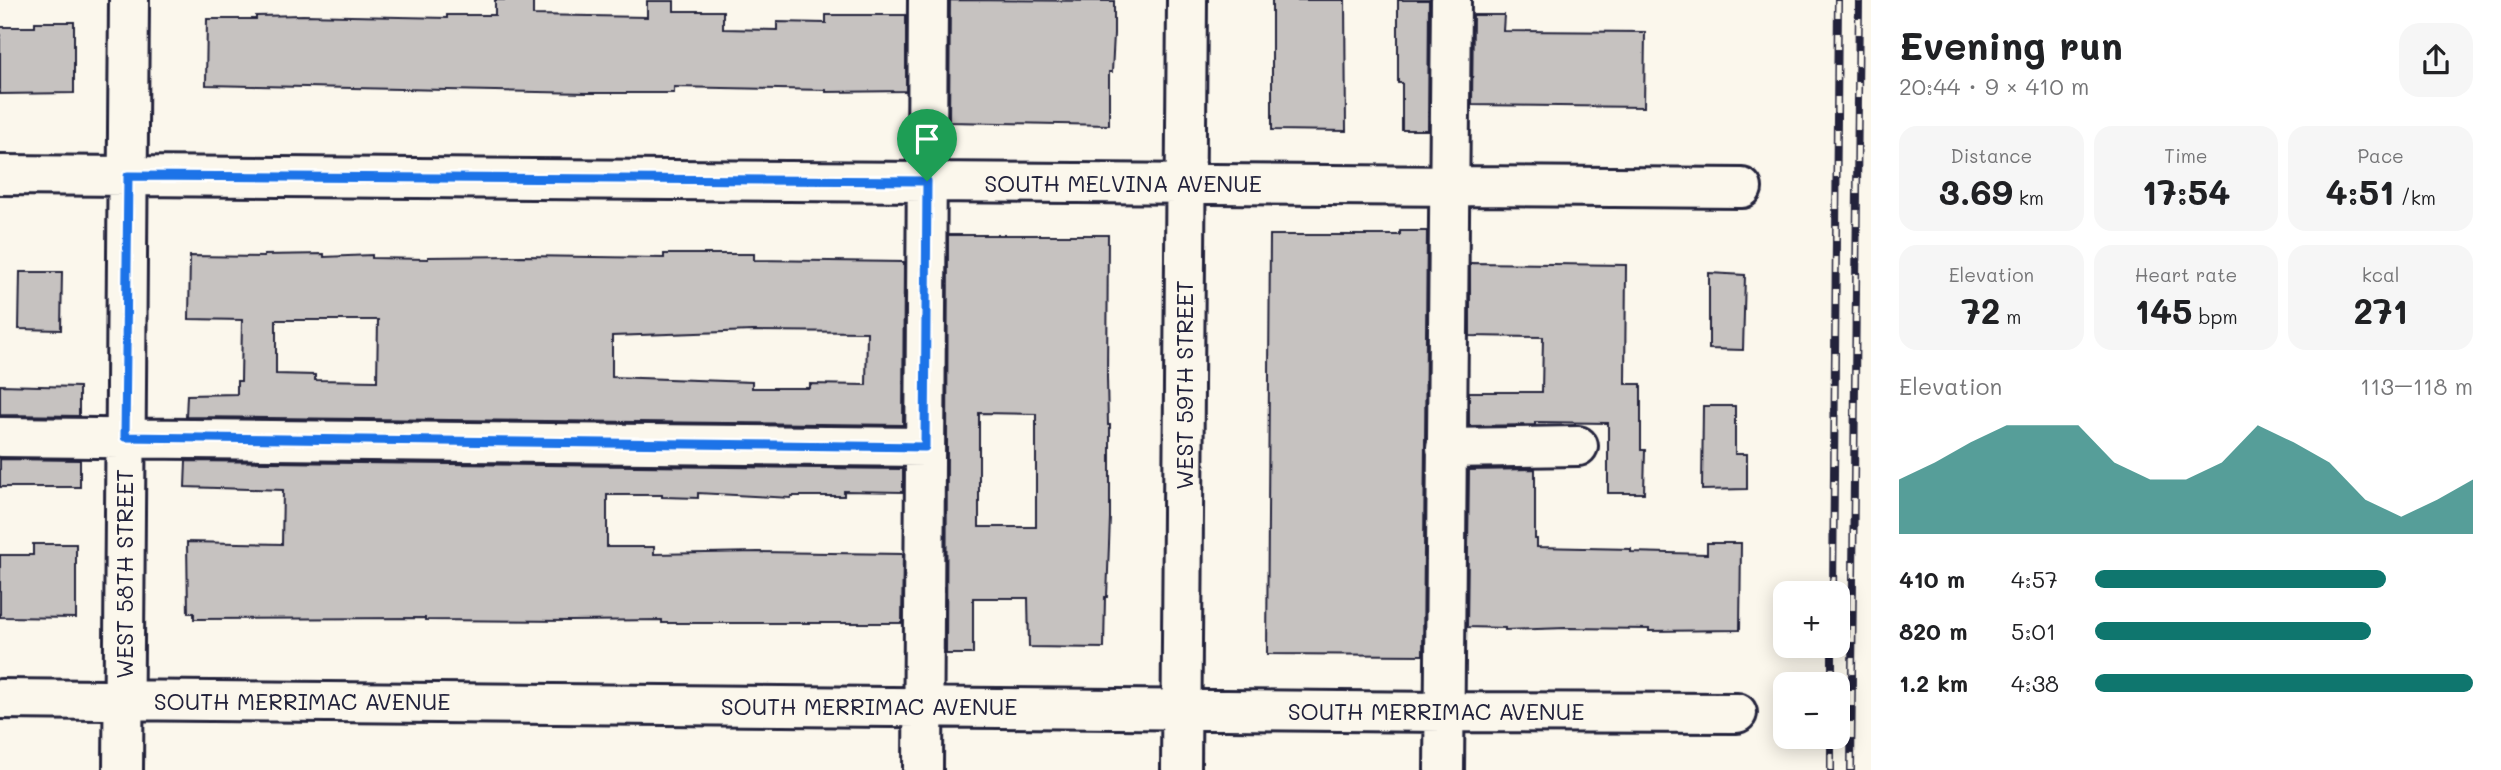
<!DOCTYPE html>
<html lang="en">
<head>
<meta charset="utf-8">
<style>
  :root { --surface:#fff; --page:#f6f6f6; --text:#202124; --muted:#757577; --accent:#0f766e }
  body { margin:0; font-family:Mali,sans-serif; background:var(--page); color:var(--text); height:100vh; display:flex; flex-direction:column; font-size:26px; white-space:nowrap }
  * { box-sizing:border-box; margin:0 }
  p { font-size:23px; color:var(--muted) }
  .icon { flex:none; width:38px; height:38px; fill:none; stroke:currentColor; stroke-width:2; stroke-linecap:round; stroke-linejoin:round }
  .map { position:relative; flex:1; overflow:hidden }
  .side { display:flex; flex-direction:column; background:var(--surface); width:630px }
  .side>* { flex:none }
  .controls { position:absolute; left:1773px; top:581px; display:grid; gap:14px }
  .controls a { display:grid; place-items:center; width:77px; height:77px; border-radius:14px; background:var(--surface); box-shadow:0 4px 18px #0003; font-size:35px }
  .pin { position:absolute; display:grid; place-items:center; width:60px; height:60px; color:#fff; margin:-72px -30px; border-radius:50% 50% 50% 0; rotate:-45deg; box-shadow:0 0 7px #0007 }
  .pin .icon { rotate:45deg }
  .round { display:grid; place-items:center; flex:none; width:74px; height:74px; border-radius:21px; background:var(--page) }
  .summary { display:flex; align-items:center; justify-content:space-between; height:119px; padding:0 28px }
  h1 { font-size:38px; font-weight:800; line-height:52px }
  .metrics { display:grid; grid-template-columns:repeat(3,1fr); gap:10px; height:119px; padding:7px 28px }
  .metrics div { display:grid; align-content:center; border-radius:18px; background:var(--page); text-align:center }
  .metrics b { font-size:35px; font-weight:800 }
  .metrics small { font-size:19px; font-weight:400 }
  .metrics p { font-size:19px }
  .chart { height:196px; padding:14px 28px }
  .chart p { display:flex; justify-content:space-between }
  .chart svg { width:100%; height:126px; margin-top:7px; fill:var(--accent); opacity:.7 }
  ul { padding:0 28px; list-style:none; font-size:23px }
  li { display:grid; grid-template-columns:112px 84px 1fr; align-items:center; height:52px }
  li i { height:18px; border-radius:9px; background:var(--accent) }
  main { display:flex; flex:1; min-height:0 }
  .map>svg:first-child { display:block }
  .building { fill:#c6c2c0; stroke:#22223b; stroke-width:2; fill-rule:evenodd }
  .lines { fill:none; stroke-linecap:round; stroke-linejoin:round }
  .minor-casing { stroke:#22223b; stroke-width:44 }
  .minor { stroke:#fbf7ec; stroke-width:38 }
  .rail-casing { stroke:#22223b; stroke-width:8 }
  .rail { stroke:#fbf7ec; stroke-width:5; stroke-dasharray:16; stroke-linecap:butt }
  .route-casing { stroke:#fff; stroke-width:14 }
  .route { stroke:#1a73e8; stroke-width:9 }
  .labels { text-anchor:middle; dominant-baseline:central; stroke-width:5; stroke-linejoin:round; paint-order:stroke }
  .street-label { font-size:23px; fill:#22223b; stroke:#fbf7ec }
</style>
</head>
<body>
<main>
<div class="map">
<svg width="1871" height="770" viewBox="0 0 1871 770">
  <rect width="100%" height="100%" fill="#fbf7ec"/>
  <filter id="ink" filterUnits="userSpaceOnUse"><feTurbulence type="fractalNoise" baseFrequency=".0143" numOctaves="2"/><feDisplacementMap in="SourceGraphic" scale="14" xChannelSelector="R" yChannelSelector="G"/><feConvolveMatrix kernelMatrix="1 2 1 2 8 2 1 2 1" color-interpolation-filters="sRGB"/></filter>
  <g filter="url(#ink)">
    <path class="building" d="M495 0H533V15L647 17V1H674V11H723V29L777 30V22L826 23V15H906V91L826 92V90L674 87V93H588L206 85 207 19H256V16L303 15 447 18V15H495Z
      M950 0 1114 1V34L1112 72H1109V125L949 122Z
      M1272 0H1345L1346 131 1272 130Z
      M1398 0H1429L1428 130H1402V83H1398Z
      M1473 15H1504L1503 31 1645 32 1644 107 1472 105Z
      M35 22H74V93L0 94V27H35Z
      M1400 231H1427L1423 655 1267 654 1270 235H1400Z
      M948 235H1108L1107 377 1108 425H1110V518L1107 597H1105L1104 648 1029 647 1028 598H973V654H946ZM979 413 1036 414V527H979Z
      M324 254V257L372 255V258L428 259V257L523 256 664 258V254H754V260L904 262 903 425 186 417 187 395 237 394V381H241L242 320 189 319 190 256 264 257V255ZM276 320H378L377 381 315 380V375L276 374ZM753 331 867 332 866 385 810 384V388H752V382L612 377V336Z
      M1470 263 1626 265 1625 384H1641V450H1645L1644 493H1608V423L1535 422V425L1469 426V392H1542L1543 337 1470 336Z
      M20 272H62L61 330 19 329Z
      M1709 273 1745 275 1743 350 1709 349Z
      M0 385 79 387V416L0 415Z
      M1703 406H1735V454H1747V489L1702 490Z
      M0 459 80 460V487H0Z
      M186 461 903 469V492L844 491V496H791V498L698 493V498L662 497V495H607V547H654V554L758 552 903 554 902 623H662V620L571 621 425 620V618L194 619V613H188L187 542 282 544 283 490 185 487Z
      M1535 469V539H1537V547L1631 549V552L1707 554V543H1741L1740 630 1649 631V629L1566 628 1505 630V628L1467 627 1469 470Z
      M33 544H76V618L0 617V555H33Z"/>
    <g class="lines">
      <defs>
        <path id="minor" d="M0 175 1742 188
          M0 437 925 447
          M1446 448 1578 446
          M0 699 1444 712 1737 713
          M123 770 129 0
          M923 770 928 0
          M1181 770 1187 0
          M1444 770 1451 0"/>
      </defs>
      <use href="#minor" class="minor-casing"/>
      <use href="#minor" class="minor"/>
      <defs>
        <path id="rail" d="M1833 593 1838 0
          M1832 684V646
          M1831 770V737
          M1851 770 1859 0"/>
      </defs>
      <use href="#rail" class="rail-casing"/>
      <use href="#rail" class="rail"/>
    </g>
  </g>
  <g class="lines" filter="url(#ink)">
    <defs>
      <path id="route" d="M128 176 927 181 925 447 125 437Z"/>
    </defs>
    <use href="#route" class="route-casing"/>
    <use href="#route" class="route"/>
  </g>
  <g class="labels">
    <g class="street-label">
      <text x="1123" y="183">SOUTH MELVINA AVENUE</text>
      <text transform="translate(1184 385) rotate(-90)">WEST 59TH STREET</text>
      <text transform="translate(124 574) rotate(-90)">WEST 58TH STREET</text>
      <text x="302" y="701">SOUTH MERRIMAC AVENUE</text>
      <text x="869" y="706">SOUTH MERRIMAC AVENUE</text>
      <text x="1436" y="711">SOUTH MERRIMAC AVENUE</text>
    </g>
  </g>
</svg>
<div class="controls">
<a>+</a>
<a>−</a>
</div>
<div class="pin" style="left:927px;top:181px;background:#1e9e55"><svg class="icon" aria-label="arrive" viewBox="0 0 24 24"><path d="M6 21V4h12l-3 4 3 4H6"/></svg></div>
</div>
<section class="side">
<div class="summary"><div><h1>Evening run</h1><p>20:44 · 9 × 410 m</p></div><a class="round"><svg class="icon" aria-label="share" viewBox="0 0 24 24"><path d="M12 15V3M7 8l5-5 5 5M5 13v7h14v-7"/></svg></a></div>
<div class="metrics">
<div><p>Distance</p><b>3.69<small> km</small></b></div>
<div><p>Time</p><b>17:54</b></div>
<div><p>Pace</p><b>4:51<small> /km</small></b></div>
</div>
<div class="metrics">
<div><p>Elevation</p><b>72<small> m</small></b></div>
<div><p>Heart rate</p><b>145<small> bpm</small></b></div>
<div><p>kcal</p><b>271</b></div>
</div>
<div class="chart"><p><span>Elevation</span>113–118 m</p>
<svg viewBox="0 0 160 44" preserveAspectRatio="none"><path d="M0 44V25L10 19L20 12L30 6L40 6L50 6L60 19L70 25L80 25L90 19L100 6L110 12L120 19L130 32L140 38L150 32L160 25V44z"/></svg>
</div>
<ul>
<li><b>410 m</b>4:57<i style="width:77%"></i></li>
<li><b>820 m</b>5:01<i style="width:73%"></i></li>
<li><b>1.2 km</b>4:38<i style="width:100%"></i></li>
</ul>
</section>
</main>
</body>
</html>
